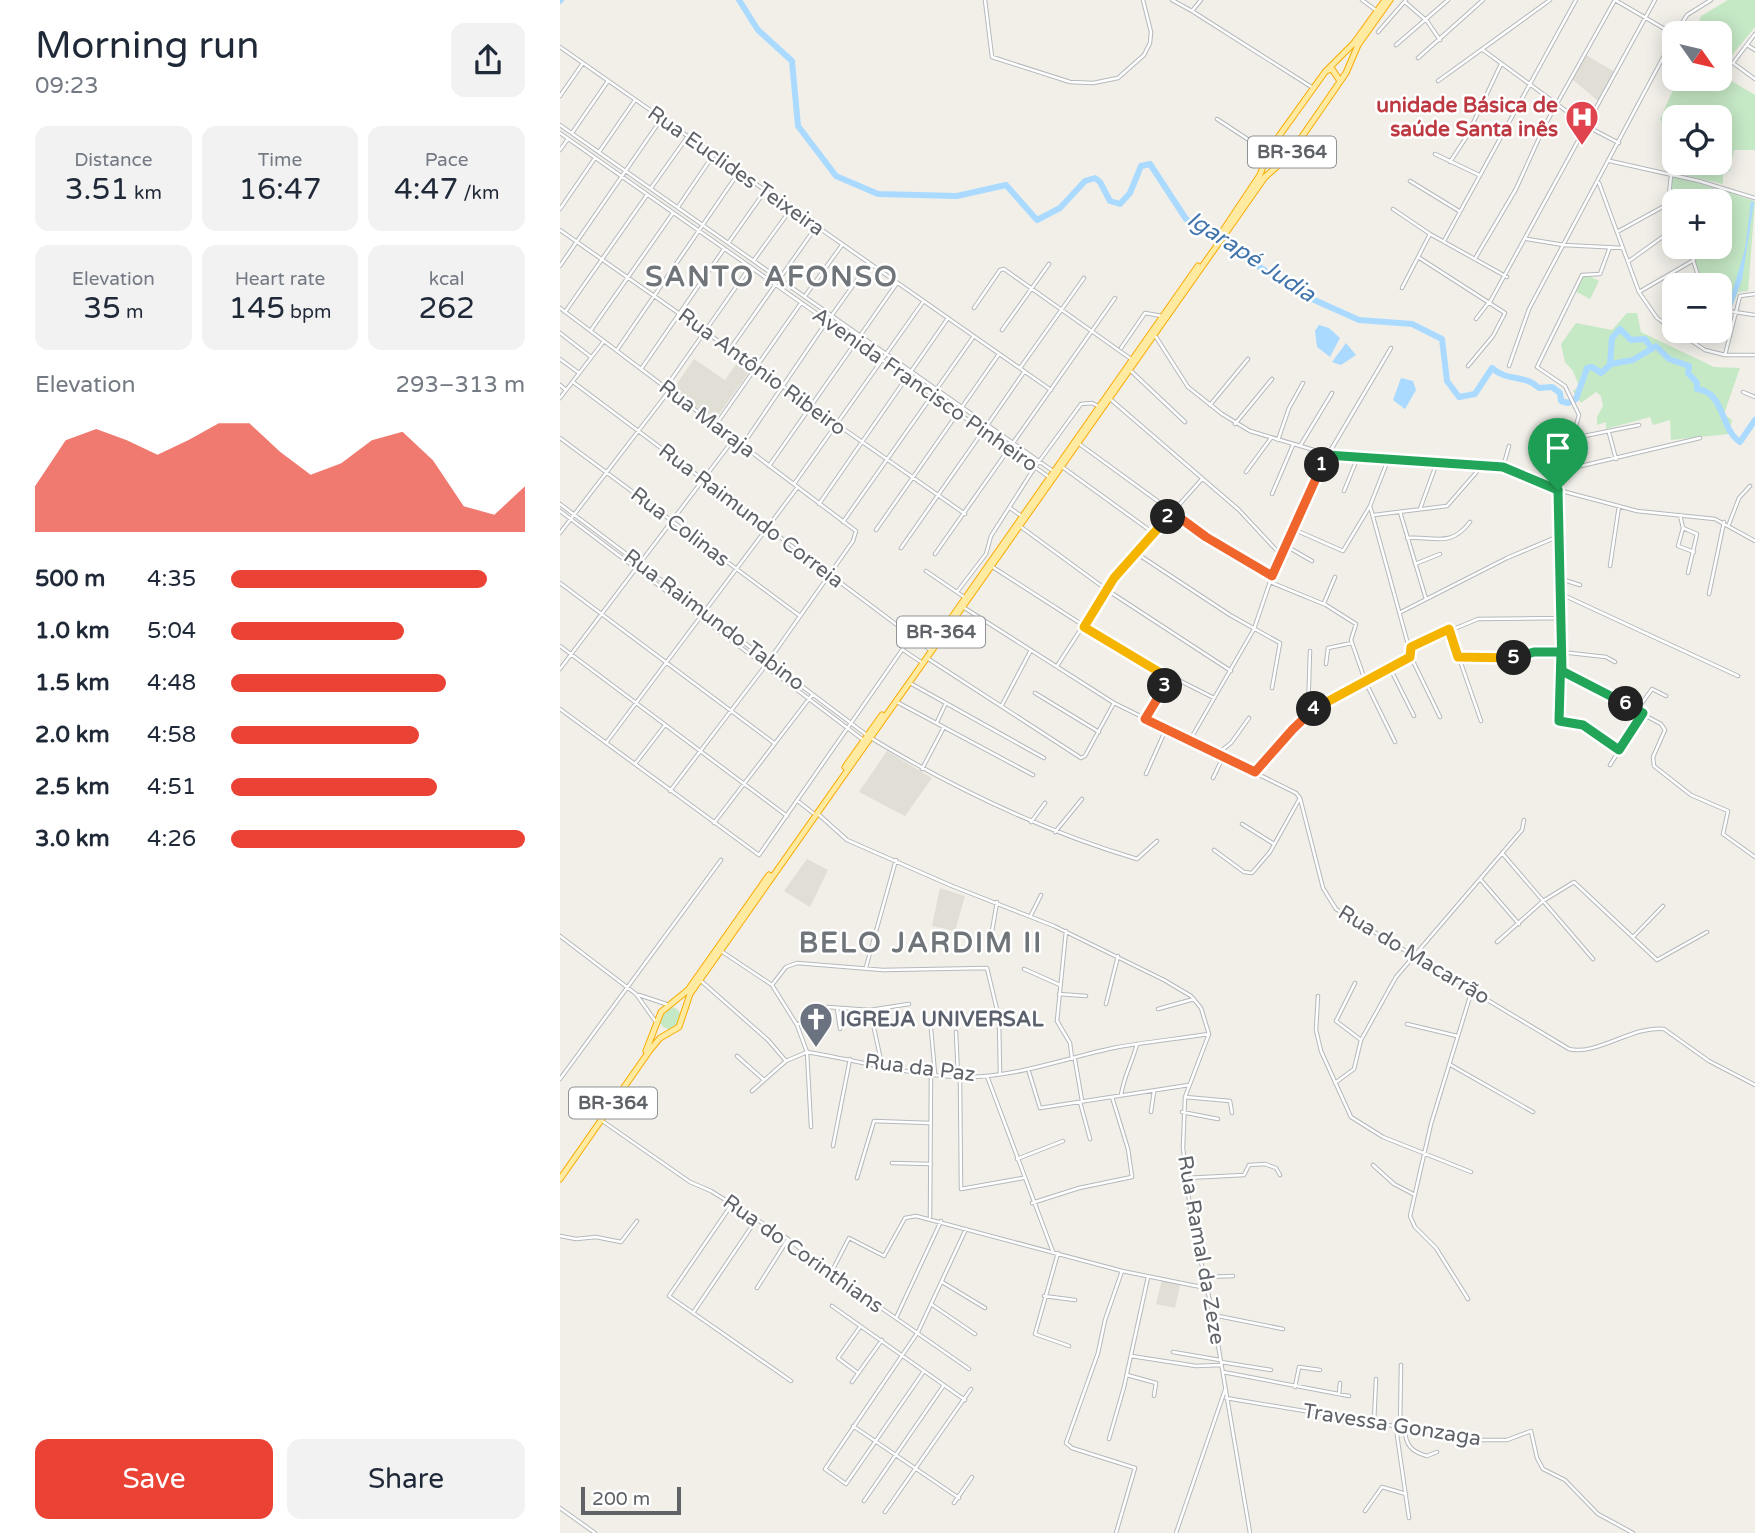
<!DOCTYPE html>
<html lang="en">
<head>
<meta charset="utf-8">
<style>
  :root { --surface:#fff; --page:#f2f2f3; --text:#1f2937; --muted:#747a83; --accent:#ea4335 }
  body { margin:0; font-family:"Varela Round",sans-serif; background:var(--page); color:var(--text); height:100vh; display:flex; flex-direction:column; font-size:26px; white-space:nowrap }
  * { box-sizing:border-box; margin:0 }
  p { font-size:23px; color:var(--muted) }
  .icon { flex:none; width:38px; height:38px; fill:none; stroke:currentColor; stroke-width:2; stroke-linecap:round; stroke-linejoin:round }
  .map { position:relative; flex:1; overflow:hidden }
  .sheet { display:flex; flex-direction:column; background:var(--surface); width:560px }
  .sheet>* { flex:none }
  .needle { width:46px; rotate:124deg }
  .controls { position:absolute; left:1102px; top:21px; display:grid; gap:14px }
  .controls a { display:grid; place-items:center; width:70px; height:70px; border-radius:14px; background:var(--surface); box-shadow:0 4px 18px #0003; font-size:35px }
  .scale { position:absolute; left:21px; bottom:18px; width:100px; box-sizing:border-box; padding-left:7px; border:4px solid #5f6368; border-top:0; font-size:19px; line-height:24px; white-space:nowrap; color:#5f6368; -webkit-text-stroke:5px #fff; paint-order:stroke }
  .pin { position:absolute; display:grid; place-items:center; width:60px; height:60px; color:#fff; margin:-72px -30px; border-radius:50% 50% 50% 0; rotate:-45deg; box-shadow:0 0 7px #0007 }
  .pin .icon { rotate:45deg }
  .km { position:absolute; width:35px; height:35px; margin:-18px; border-radius:50%; background:#222; color:#fff; font-size:19px; line-height:35px; text-align:center }
  .round { display:grid; place-items:center; flex:none; width:74px; height:74px; border-radius:14px; background:var(--page) }
  .overview { display:flex; align-items:center; justify-content:space-between; height:119px; padding:0 35px }
  h1 { font-size:38px; font-weight:600; line-height:52px }
  .figures { display:grid; grid-template-columns:repeat(3,1fr); gap:10px; height:119px; padding:7px 35px }
  .figures div { display:grid; align-content:center; border-radius:14px; background:var(--page); text-align:center }
  .figures b { font-size:30px; font-weight:600 }
  .figures small { font-size:19px; font-weight:400 }
  .figures p { font-size:19px }
  .chart { height:196px; padding:14px 35px }
  .chart p { display:flex; justify-content:space-between }
  .chart svg { width:100%; height:126px; margin-top:7px; fill:var(--accent); opacity:.7 }
  .action { display:flex; gap:14px; margin-top:auto; padding:14px 35px }
  .action a { flex:1; height:80px; border-radius:14px; background:var(--accent); color:#fff; font-size:28px; font-weight:600; line-height:80px; text-align:center }
  .action a+a { background:var(--page); color:var(--text) }
  ul { padding:0 35px; list-style:none; font-size:23px }
  li { display:grid; grid-template-columns:112px 84px 1fr; align-items:center; height:52px }
  li i { height:18px; border-radius:9px; background:var(--accent) }
  main { display:flex; flex:1; min-height:0 }
  .map>svg:first-child { display:block }
  .education { fill:#e1ded6 }
  .green { fill:#c5e8c5; fill-rule:evenodd }
  .water { fill:#aadaff }
  .lines { fill:none; stroke-linecap:round; stroke-linejoin:round }
  .river { stroke:#aadaff; stroke-width:6 }
  .minor-casing { stroke:#b5b8bc; stroke-width:4.5 }
  .trunk-casing { stroke:#f9ab00; stroke-width:7 }
  .minor { stroke:#fff; stroke-width:2.5 }
  .trunk { stroke:#feeaa1; stroke-width:5 }
  .split-1-casing { stroke:#fff; stroke-width:14 }
  .split-2-casing { stroke:#fff; stroke-width:14 }
  .split-3-casing { stroke:#fff; stroke-width:14 }
  .split-4-casing { stroke:#fff; stroke-width:14 }
  .split-5-casing { stroke:#fff; stroke-width:14 }
  .split-6-casing { stroke:#fff; stroke-width:14 }
  .split-7-casing { stroke:#fff; stroke-width:14 }
  .split-1 { stroke:#22a559; stroke-width:9 }
  .split-2 { stroke:#f0652b; stroke-width:9 }
  .split-3 { stroke:#f5b400; stroke-width:9 }
  .split-4 { stroke:#f0652b; stroke-width:9 }
  .split-5 { stroke:#f5b400; stroke-width:9 }
  .split-6 { stroke:#22a559; stroke-width:9 }
  .split-7 { stroke:#22a559; stroke-width:9 }
  .labels { text-anchor:middle; dominant-baseline:central; stroke-width:5; stroke-linejoin:round; paint-order:stroke }
  .shield { fill:#fff; stroke:#8f9295; stroke-width:2 }
  .shield-label { font-size:19px; font-weight:bold; fill:#5f6368 }
  .health-label { font-size:21px; font-weight:bold; fill:#be3a42; stroke:#fff; text-anchor:end }
  .street-label { font-size:21px; fill:#5f6368; stroke:#fff }
  .worship-label { font-size:21px; font-weight:bold; fill:#5b616d; stroke:#fff; text-anchor:start }
  .water-label { font-size:23px; font-style:italic; fill:#4174aa; stroke:#fff }
  .district-label { font-size:28px; font-weight:bold; letter-spacing:2px; fill:#70757a; stroke:#fff }
</style>
</head>
<body>
<main>
<section class="sheet">
<div class="overview"><div><h1>Morning run</h1><p>09:23</p></div><a class="round"><svg class="icon" aria-label="share" viewBox="0 0 24 24"><path d="M12 15V3M7 8l5-5 5 5M5 13v7h14v-7"/></svg></a></div>
<div class="figures">
<div><p>Distance</p><b>3.51<small> km</small></b></div>
<div><p>Time</p><b>16:47</b></div>
<div><p>Pace</p><b>4:47<small> /km</small></b></div>
</div>
<div class="figures">
<div><p>Elevation</p><b>35<small> m</small></b></div>
<div><p>Heart rate</p><b>145<small> bpm</small></b></div>
<div><p>kcal</p><b>262</b></div>
</div>
<div class="chart"><p><span>Elevation</span>293–313 m</p>
<svg viewBox="0 0 160 44" preserveAspectRatio="none"><path d="M0 44V28L10 12L20 8L30 12L40 17L50 12L60 6L70 6L80 16L90 24L100 20L110 12L120 9L130 19L140 35L150 38L160 28V44z"/></svg>
</div>
<ul>
<li><b>500 m</b>4:35<i style="width:87%"></i></li>
<li><b>1.0 km</b>5:04<i style="width:59%"></i></li>
<li><b>1.5 km</b>4:48<i style="width:73%"></i></li>
<li><b>2.0 km</b>4:58<i style="width:64%"></i></li>
<li><b>2.5 km</b>4:51<i style="width:70%"></i></li>
<li><b>3.0 km</b>4:26<i style="width:100%"></i></li>
</ul>
<div class="action"><a>Save</a><a>Share</a></div>
</section>
<div class="map">
<svg width="1195" height="1533" viewBox="0 0 1195 1533">
  <rect width="100%" height="100%" fill="#f1efe8"/>
  <path class="education" d="M1026 55 1055 72 1038 101 1012 79Z
    M134 359 165 380 179 360 192 368 154 421 113 389Z
    M327 751 372 778 345 816 299 792Z
    M247 859 268 870 250 907 224 891Z
    M380 888 405 896 395 931 372 926Z
    M602 1280 620 1285 615 1308 596 1304Z"/>
  <path class="green" d="M1168 0H1195V27L1160 70V33H1135L1141 16Z
    M1160 74 1195 95V150H1174L1170 171H1163V184L1116 173 1110 139 1100 119 1118 79H1160ZM1115 117H1160V163H1115Z
    M1118 177 1195 201 1188 291 1178 292 1172 307H1160V285H1144L1129 247H1160V201H1115V207L1109 192 1113 178Z
    M1024 273 1039 281 1030 299 1015 291Z
    M1067 313H1077L1081 332 1154 367 1180 368 1164 414 1172 420 1169 434 1111 440 1110 420 1093 425 1090 417 1046 429V422L1037 425V417L1043 406 1041 396 1036 392 1021 403 1013 391 1019 386 1013 371 1005 362 1001 344 1016 323 1052 330Z
    M99 1018a11 11 0 1 1 22 0a11 11 0 1 1-22 0Z"/>
  <path class="water" d="M1191 201 1194 202 1182 280 1172 306 1169 303 1185 249Z
    M759 325 769 328 780 338 770 357 757 347 755 331Z
    M786 343 796 355 781 365 772 362Z
    M841 378 853 381 856 390 845 409 833 400Z"/>
  <g class="lines">
    <path class="river" d="M179 0 198 30 232 61 238 126 276 176 318 194 397 196 446 185 477 220 500 208 525 181 535 178 540 182 550 201 560 204 570 193 581 166 590 164 626 219 741 294 799 320 852 324 882 339 887 381 899 397 915 394 932 368C947 382 965 374 979 388L992 387 1000 393 1001 401 1008 403 1016 399 1027 368 1032 367 1041 373 1051 364 1073 360 1096 346 1109 359 1129 366 1128 373 1137 383V389C1165 392 1160 429 1180 442L1195 420
      M0 1 1 0
      M1050 365 1052 338 1060 329 1071 340 1085 339 1092 349"/>
    <defs>
      <path id="minor" d="M425 0 432 57 510 82 533 83 558 78 584 55 590 43 591 32 583 0
        M612 0 632 11
        M641 0 632 11 753 88
        M802 0 817 11
        M845 2 867 21 880 40
        M818 32 846 0
        M1116 33 1127 15 1151 0
        M1195 34 1173 63 1195 79
        M836 45 888 0
        M1187 45 1195 50
        M0 47 491 390
        M923 50 1028 127 1059 143
        M858 58 923 0
        M878 81 990 0
        M0 96 23 63
        M657 119 707 152
        M0 125 493 471
        M0 133 489 477
        M12 133 48 81
        M0 150 8 139
        M39 152 75 100
        M875 154 919 175
        M1050 161 1139 181 1195 198
        M890 162 907 136 941 64
        M1111 176 1108 204 1115 220
        M850 181 899 211
        M1039 183 1079 292 1097 318 1145 350 1165 355H1195
        M91 188 128 136
        M118 207 154 154
        M0 209 35 158
        M833 209 870 234 947 277
        M0 230 405 514
        M1057 232 1108 204
        M967 239 1004 245 1063 248
        M884 241 1016 0
        M169 242 205 191
        M1050 247 1040 274 1022 275 977 367 1005 386 1019 415 998 490 1001 594 999 721 1023 725 1059 750
        M1129 247 1141 285
        M858 257 945 313 933 336 908 366
        M916 257 956 189 985 125 1055 0 1115 35
        M194 260 231 209
        M1069 261 1115 228
        M0 266 102 118
        M842 288 870 234
        M1079 292 1134 260
        M245 296 282 245
        M930 302 1095 0
        M0 308 296 531 293 541 205 666 110 791
        M414 308 440 270 444 269 571 359
        M1160 310 1195 315
        M5 312 87 195
        M272 315 309 263
        M916 319 929 302
        M1103 323 1115 314
        M31 330 113 213
        M442 330 489 264
        M0 333 31 357
        M596 337 628 387 662 414 690 431 774 456 947 467 998 490 1077 511 1155 519 1195 541
        M1130 341 1137 331
        M561 348 585 313 602 316
        M170 349 256 227
        M57 350 179 172
        M1165 355 1180 296 1195 294
        M0 359 19 373
        M949 366 969 309 1115 35
        M460 368 524 278
        M81 369 164 249
        M352 370 388 318
        M570 370 625 422
        M13 382 369 649
        M0 385 6 390
        M106 387 190 267
        M1183 392 1195 397
        M0 398 44 341
        M549 398 679 510 720 554
        M650 405 688 359
        M428 424 464 372
        M675 424 712 379
        M155 426 241 303
        M1049 433 1056 459
        M0 438 240 616
        M1014 438 1079 425
        M718 440 729 408 743 383
        M518 443 647 537 712 576
        M182 446 267 321
        M740 446 772 393
        M209 466 337 283
        M501 466 592 532
        M943 467 949 446
        M1004 470 1140 438
        M686 472 711 438
        M234 484 363 302
        M784 491 797 459
        M712 494 733 445
        M0 504 308 736
        M259 504 347 377
        M450 508 460 515
        M860 509 876 465
        M0 511 302 739
        M840 512 866 599
        M814 515 887 506 921 467
        M1120 515 1123 528 1118 546 1134 552
        M283 522 414 336
        M1169 524 1179 498 1190 486
        M461 527 547 590 671 671
        M1123 528 1137 534 1128 573
        M733 529 783 551 810 506 828 460
        M316 530 439 354
        M0 533 109 391
        M847 538C876 536 890 548 910 522
        M726 546 752 561
        M341 548 423 431
        M576 553 670 615 720 643 712 688
        M375 554 555 298
        M855 564 880 554
        M431 566 571 656 654 698
        M1050 566 1059 506
        M366 571 404 597
        M1001 579 1020 585
        M710 582 766 605 796 624 791 640 806 683 835 742
        M0 583 214 743
        M397 592 426 554 431 536 475 467 521 404 532 403 538 406
        M1001 594 1178 676
        M1149 594 1164 522
        M764 603 775 577
        M403 607 554 703 736 793 740 798 763 888 776 909 1009 1049C1037 1056 1073 1025 1104 1029L1149 1061 1195 1085
        M841 612 947 558 999 536
        M889 629 921 721
        M0 646 227 816
        M853 646 918 619 1001 618
        M343 650 361 662
        M851 657 880 717
        M898 657 951 659 974 652H1001L1046 657 1055 662
        M367 658 521 758 525 756 554 703
        M766 664 768 648 792 643
        M497 666 554 578 642 479
        M0 669 173 440
        M831 670 854 716
        M1002 671 1101 724 1105 730 1093 757 1094 766 1131 795 1168 811 1163 834 1195 857
        M350 683 484 758
        M475 693 539 732
        M337 702 473 775
        M442 705 471 650
        M0 709 199 855 351 637
        M1077 710 1092 689 1106 696
        M748 713 750 651
        M585 719 609 678
        M377 722 386 703
        M311 738C395 789 483 831 577 859L597 841
        M630 740 694 629 712 576 759 470 831 348
        M46 743 237 488
        M657 754 671 743 689 718
        M75 764 105 725
        M1050 765 1083 713
        M362 769 384 727
        M695 772 748 713 831 670 851 655 810 506
        M586 774 606 729
        M653 778 663 757
        M239 802 253 813
        M257 813 287 840 392 886 494 926 604 980 631 996 641 1008 649 1034 625 1097 623 1148 631 1217 653 1315 690 1533
        M471 822 485 803
        M154 823 252 695
        M682 824 714 844
        M495 832 522 799
        M654 850 684 872 692 873 710 852 740 798
        M942 853 1033 959
        M920 879 959 924
        M471 915 481 895
        M506 931 497 1021 510 1043 512 1059
        M0 936 76 994 96 1022
        M431 937 437 902
        M1073 937 1103 906
        M937 942 983 901 1014 882 1097 960 1147 932
        M161 951 212 985 237 1025 247 1052C295 1060 353 1076 401 1077 454 1078 502 1059 553 1048 585 1042 617 1039 649 1034
        M306 967 336 860
        M464 969 500 985
        M140 980 208 1040 226 1061
        M795 983 776 1021 801 1040
        M212 985 226 967 237 963 323 970 427 968 439 1018 440 1074
        M499 994 526 996
        M79 995 109 1005
        M758 996 756 1030 761 1051 791 1117 823 1137 911 1172
        M546 1004 558 956
        M277 1008 280 1029
        M598 1009 634 999
        M310 1010 322 1065
        M847 1024 897 1036
        M237 1025 267 1007 310 1010 349 1004
        M371 1029 375 1074
        M396 1032 398 1077
        M177 1056 204 1080
        M515 1060 522 1101
        M889 1064 973 1112
        M469 1072 480 1108 629 1085
        M427 1076 493 1252
        M400 1077 401 1189 463 1178
        M0 1079 161 860
        M775 1083 794 1069 801 1040 836 977 962 830 964 820
        M192 1091 226 1061 247 1052 251 1127
        M561 1095C564 1076 572 1063 577 1044
        M625 1097 670 1101 672 1113
        M520 1102 530 1139
        M591 1112 594 1091
        M622 1112 658 1119
        M41 1120 130 1182 151 1191 228 1239 271 1273 409 1369
        M273 1146 290 1059
        M457 1159 503 1141
        M332 1163 371 1164
        M813 1165 834 1184 855 1195
        M297 1178 314 1121 369 1123
        M626 1178 684 1175 689 1165 705 1164 716 1168 720 1175
        M472 1203 519 1188 572 1177 568 1149 552 1097
        M172 1204 109 1296 231 1381
        M370 1217 371 1073
        M0 1236 16 1239 36 1237 61 1242 77 1221
        M498 1253 475 1334 509 1346
        M271 1273 289 1238 324 1256 345 1218 356 1216 562 1271 646 1288
        M645 1277 673 1276
        M382 1282 425 1308
        M197 1288 228 1239
        M484 1296 515 1300
        M908 1299 876 1248 855 1227 850 1216 871 1124 912 990
        M371 1304 415 1334
        M272 1306 405 1400
        M133 1313 196 1220
        M653 1315 723 1329
        M336 1318 381 1221
        M613 1352 660 1360
        M571 1356 636 1366 661 1365
        M661 1362 711 1370
        M364 1371 286 1484 265 1469 358 1332 406 1229
        M663 1372 789 1396
        M298 1373 278 1358 300 1327
        M567 1375 596 1383 594 1396
        M292 1382 322 1340
        M735 1387 739 1367 760 1370
        M779 1394 780 1383
        M666 1398 918 1440H947L971 1431 977 1458 983 1469 1005 1480 1038 1514 1073 1533
        M814 1423 816 1379
        M293 1426 399 1498
        M836 1428 849 1518
        M840 1428 841 1365
        M845 1429C845 1445 852 1452 867 1456L877 1452
        M549 1439 564 1387 588 1277
        M304 1501 384 1385
        M394 1503 412 1477
        M0 1508 35 1533
        M805 1511 822 1487 846 1494
        M325 1512 411 1389
        M556 1533 575 1468 512 1448 506 1443 538 1353 545 1320 562 1271
        M616 1533 665 1390"/>
      <path id="trunk" d="M766 71 772 69 780 81
        M720 136 722 147 734 148
        M662 232 700 175 709 150 765 72 794 43 825 0
        M371 647 638 266
        M285 767 322 715
        M86 1051 101 1012 128 990 209 875
        M0 1179 90 1050 100 1038 119 1027 130 994 677 217 705 177 728 157 786 73 798 45 830 0"/>
    </defs>
    <use href="#minor" class="minor-casing"/>
    <use href="#trunk" class="trunk-casing"/>
    <use href="#minor" class="minor"/>
    <use href="#trunk" class="trunk"/>
  </g>
  <g class="lines">
    <defs>
      <path id="split-1" d="M762 465 767 455 943 467 998 490"/>
      <path id="split-2" d="M608 517 612 512 646 537 712 576 762 465"/>
      <path id="split-3" d="M605 686 609 678 524 627 554 578 608 517"/>
      <path id="split-4" d="M605 686 585 719 695 772 733 729 754 709"/>
      <path id="split-5" d="M754 709 850 657 851 647 889 629 898 657 954 658"/>
      <path id="split-6" d="M954 658 974 652H1001L999 721 1023 725 1059 750 1083 713 1066 704"/>
      <path id="split-7" d="M998 490 1002 671 1066 704"/>
    </defs>
    <use href="#split-1" class="split-1-casing"/>
    <use href="#split-2" class="split-2-casing"/>
    <use href="#split-3" class="split-3-casing"/>
    <use href="#split-4" class="split-4-casing"/>
    <use href="#split-5" class="split-5-casing"/>
    <use href="#split-6" class="split-6-casing"/>
    <use href="#split-7" class="split-7-casing"/>
    <use href="#split-1" class="split-1"/>
    <use href="#split-2" class="split-2"/>
    <use href="#split-3" class="split-3"/>
    <use href="#split-4" class="split-4"/>
    <use href="#split-5" class="split-5"/>
    <use href="#split-6" class="split-6"/>
    <use href="#split-7" class="split-7"/>
  </g>
  <defs>
    <symbol id="hospital-pin" viewBox="-11 -11 22 30"><path d="M0 17L-7.5 6A9.5 9.5 0 1 1 7.5 6Z" fill="#e0444e" stroke="#fff"/><path d="M-5-5h3v3.5h4V-5h3V5h-3V1.5h-4V5h-3Z" fill="#fff"/></symbol>
    <symbol id="church-pin" viewBox="-11 -11 22 30"><path d="M0 17L-7.5 6A9.5 9.5 0 1 1 7.5 6Z" fill="#6b7280" stroke="#fff"/><path d="M-1.2-6h2.4v3.5h3.3v2.4h-3.3V6h-2.4V-.1h-3.3v-2.4h3.3Z" fill="#fff"/></symbol>
  </defs>
  <g fill-rule="evenodd">
    <use href="#hospital-pin" x="1003" y="98" width="38" height="52"/>
    <use href="#church-pin" x="237" y="1000" width="38" height="52"/>
  </g>
  <g class="labels">
    <g class="shield">
      <rect x="688" y="136.5" width="88" height="31" rx="5"/>
      <rect x="337" y="616.5" width="88" height="31" rx="5"/>
      <rect x="9" y="1087.5" width="88" height="31" rx="5"/>
    </g>
    <g class="shield-label">
      <text x="732" y="152">BR-364</text>
      <text x="381" y="632">BR-364</text>
      <text x="53" y="1103">BR-364</text>
    </g>
    <g class="health-label">
      <text x="998" y="105">unidade Básica de<tspan x="998" dy="24">saúde Santa inês</tspan></text>
    </g>
    <g class="street-label">
      <text transform="translate(176 171) rotate(35)">Rua Euclides Teixeira</text>
      <text transform="translate(202 372) rotate(36)">Rua Antônio Ribeiro</text>
      <text transform="translate(365 390) rotate(35)">Avenida Francisco Pinheiro</text>
      <text transform="translate(147 419) rotate(37)">Rua Maraja</text>
      <text transform="translate(191 516) rotate(37)">Rua Raimundo Correia</text>
      <text transform="translate(120 527) rotate(37)">Rua Colinas</text>
      <text transform="translate(154 620) rotate(37)">Rua Raimundo Tabino</text>
      <text transform="translate(854 955) rotate(31)">Rua do Macarrão</text>
      <text transform="translate(360 1068) rotate(7)">Rua da Paz</text>
      <text transform="translate(641 1250) rotate(80)">Rua Ramal da Zeze</text>
      <text transform="translate(243 1254) rotate(35)">Rua do Corinthians</text>
      <text transform="translate(832 1425) rotate(9)">Travessa Gonzaga</text>
    </g>
    <g class="worship-label">
      <text x="280" y="1019">IGREJA UNIVERSAL</text>
    </g>
    <g class="water-label">
      <text transform="translate(691 257) rotate(33)">Igarapé Judia</text>
    </g>
    <g class="district-label">
      <text x="212" y="277">SANTO AFONSO</text>
      <text x="361" y="943">BELO JARDIM II</text>
    </g>
  </g>
</svg>
<div class="controls">
<a><svg class="needle" viewBox="-14 -14 28 28"><path d="M0-13l5 13h-10z" fill="#e53935"/><path d="M0 13l5-13h-10z" fill="#747a83"/></svg></a>
<a><svg class="icon" aria-label="locate" viewBox="0 0 24 24"><circle cx="12" cy="12" r="6"/><path d="M12 2v4M12 18v4M2 12h4M18 12h4"/></svg></a>
<a>+</a>
<a>−</a>
</div>
<div class="scale">200 m</div>
<div class="pin" style="left:998px;top:490px;background:#1e9e55"><svg class="icon" aria-label="arrive" viewBox="0 0 24 24"><path d="M6 21V4h12l-3 4 3 4H6"/></svg></div>
<b class="km" style="left:762px;top:465px">1</b>
<b class="km" style="left:608px;top:517px">2</b>
<b class="km" style="left:605px;top:686px">3</b>
<b class="km" style="left:754px;top:709px">4</b>
<b class="km" style="left:954px;top:658px">5</b>
<b class="km" style="left:1066px;top:704px">6</b>
</div>
</main>
</body>
</html>
